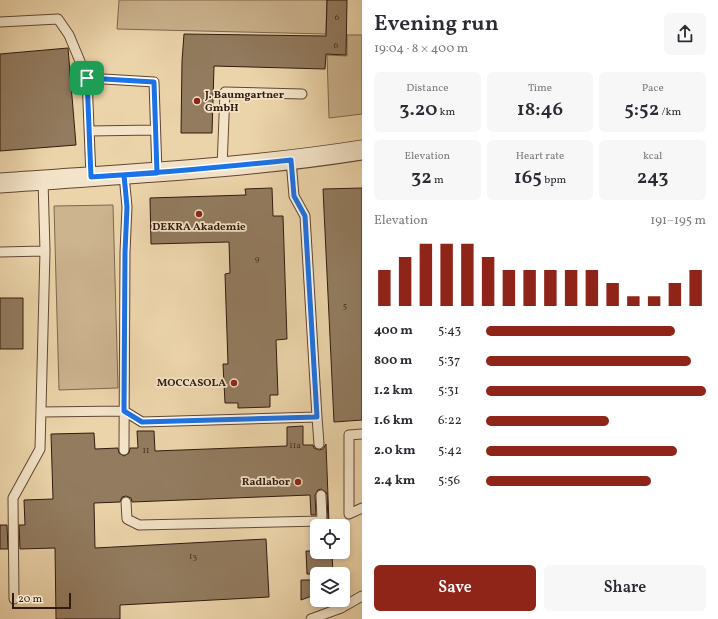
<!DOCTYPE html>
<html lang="en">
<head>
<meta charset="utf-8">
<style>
  :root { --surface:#fff; --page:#f7f7f7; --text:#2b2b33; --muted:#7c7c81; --accent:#8f2418 }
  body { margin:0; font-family:Vollkorn,serif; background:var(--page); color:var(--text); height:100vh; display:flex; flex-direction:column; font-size:15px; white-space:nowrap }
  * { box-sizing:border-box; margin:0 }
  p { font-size:13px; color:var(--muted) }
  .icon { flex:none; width:22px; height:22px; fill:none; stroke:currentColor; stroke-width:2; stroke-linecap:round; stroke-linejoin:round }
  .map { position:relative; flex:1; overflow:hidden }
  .sheet { display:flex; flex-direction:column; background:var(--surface); width:356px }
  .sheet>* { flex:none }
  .fabs { position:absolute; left:310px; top:519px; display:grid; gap:8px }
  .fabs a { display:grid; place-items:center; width:40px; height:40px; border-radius:6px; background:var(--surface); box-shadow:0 2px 6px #0003; font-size:20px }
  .scale { position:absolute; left:12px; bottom:10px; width:59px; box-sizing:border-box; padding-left:4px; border:2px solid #311a0e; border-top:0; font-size:11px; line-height:14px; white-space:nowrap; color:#311a0e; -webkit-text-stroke:3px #f3e3c8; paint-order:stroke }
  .pin { position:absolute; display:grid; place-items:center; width:34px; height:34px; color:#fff; margin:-17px; border-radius:8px; box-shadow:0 2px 6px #0006 }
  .round { display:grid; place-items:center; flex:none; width:42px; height:42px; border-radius:6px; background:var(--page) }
  .head { display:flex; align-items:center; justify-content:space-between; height:68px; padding:0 12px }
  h1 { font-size:22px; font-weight:600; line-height:30px }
  .figures { display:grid; grid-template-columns:repeat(3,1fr); gap:6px; height:68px; padding:4px 12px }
  .figures div { display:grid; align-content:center; border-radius:6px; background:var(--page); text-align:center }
  .figures b { font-size:20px; font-weight:600 }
  .figures small { font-size:11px; font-weight:400 }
  .figures p { font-size:11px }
  .chart { height:112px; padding:8px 12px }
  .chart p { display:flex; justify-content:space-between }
  .chart svg { width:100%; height:72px; margin-top:4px; stroke:var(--accent); stroke-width:6 }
  .action { display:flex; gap:8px; margin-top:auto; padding:8px 12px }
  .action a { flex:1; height:46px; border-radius:6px; background:var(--accent); color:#fff; font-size:16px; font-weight:600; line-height:46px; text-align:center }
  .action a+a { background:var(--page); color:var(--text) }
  ul { padding:0 12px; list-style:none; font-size:13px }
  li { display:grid; grid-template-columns:64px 48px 1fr; align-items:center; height:30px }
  li i { height:10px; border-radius:5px; background:var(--accent) }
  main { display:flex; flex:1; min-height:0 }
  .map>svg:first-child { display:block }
  .green { fill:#ccb48f; stroke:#7e674e }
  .building { fill:#927b5f; stroke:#311a0e }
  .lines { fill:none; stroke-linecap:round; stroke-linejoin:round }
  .lane-casing { stroke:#604835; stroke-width:11 }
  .street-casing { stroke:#604835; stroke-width:21 }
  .lane { stroke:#f3e3c8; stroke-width:9 }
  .street { stroke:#f3e3c8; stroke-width:19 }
  .route-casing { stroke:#fff; stroke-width:8 }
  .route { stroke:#1a73e8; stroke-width:5 }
  .poi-dot { fill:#8f2418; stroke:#f3e3c8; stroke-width:1.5 }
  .labels { text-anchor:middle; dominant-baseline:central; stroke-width:3.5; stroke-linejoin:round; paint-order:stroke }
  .number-label { font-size:9px; fill:#493222 }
  .poi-label { font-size:11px; font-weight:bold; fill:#311a0e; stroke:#f3e3c8; text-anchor:end }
</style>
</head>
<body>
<main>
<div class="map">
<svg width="362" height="619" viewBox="0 0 362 619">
  <rect width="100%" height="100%" fill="#ecd4aa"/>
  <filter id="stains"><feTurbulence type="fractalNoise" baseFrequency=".005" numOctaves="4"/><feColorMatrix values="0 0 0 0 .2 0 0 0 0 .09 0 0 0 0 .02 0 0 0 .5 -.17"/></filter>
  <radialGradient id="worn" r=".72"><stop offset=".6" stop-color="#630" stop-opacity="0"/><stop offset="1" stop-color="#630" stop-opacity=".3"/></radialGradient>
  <path class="green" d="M119 0H327L326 34 117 29Z
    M347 35H362V114L329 118 327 55 347 56Z
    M113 205 118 388 59 390 54 206Z"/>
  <path class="building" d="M327 0H347L346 55 326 54 325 69 214 66 212 133H181L182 61 184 34 326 36Z
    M68 48 76 145 0 151V54Z
    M272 188 273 216H283L287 339 276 340 278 395H270V407L238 408V403H225L223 364H228L225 274 230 273 229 242 151 244 150 198 246 195 245 189Z
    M362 188V420L334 422 323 189Z
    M0 298H23V349H0Z
    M303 426V445H313L314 448 319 450 323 449 326 444 329 523H330L331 526H325L328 521 327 495 326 492 321 489 318 490 315 495 316 515H311L310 495 132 502 131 498 126 496 122 497 120 502 94 503 95 548 266 539 269 597 120 605V619H56L55 548 20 549 19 525H25L24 500 53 499 51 434 94 433 95 449 118 448 119 453 124 456 129 453 130 448H138L137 431H154L155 451 287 446V427Z
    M0 525H7L8 549H0Z
    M312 527H317V552H332L333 574H307L306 551H313Z
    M301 580H317V594L301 600Z"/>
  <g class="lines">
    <defs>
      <path id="lane" d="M0 22 58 19 69 35 87 78 91 177
        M87 78 154 82 157 173
        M89 131 155 130
        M291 160 294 196 305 216 317 417
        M222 167 225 92 302 94
        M0 252 45 251
        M41 412 124 411 142 422 317 417 319 444
        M362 434 349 435V514L362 508
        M124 450 125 252 127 207 124 175
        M126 502 127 519 139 525 322 521 321 495
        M14 599 13 498 40 449 45 251 43 180
        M311 619 341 608 362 596"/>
      <path id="street" d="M0 183C121 174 242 169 362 150"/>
    </defs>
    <use href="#lane" class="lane-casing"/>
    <use href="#street" class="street-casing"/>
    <use href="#lane" class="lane"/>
    <use href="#street" class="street"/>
  </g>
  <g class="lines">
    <defs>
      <path id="route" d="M87 78 91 177C158 173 224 167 291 160L294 196 305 216 317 417 142 422 124 411 125 252 127 207 124 175 157 173 154 82 87 78"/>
    </defs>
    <use href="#route" class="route-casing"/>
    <use href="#route" class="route"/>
  </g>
  <g class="poi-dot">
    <circle cx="197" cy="101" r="4"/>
    <circle cx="199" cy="214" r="4"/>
    <circle cx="234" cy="383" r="4"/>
    <circle cx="298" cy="482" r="4"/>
  </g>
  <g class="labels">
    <g class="number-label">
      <text x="337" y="17">6</text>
      <text x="336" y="45">6</text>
      <text x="257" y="259">9</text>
      <text x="345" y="305">5</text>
      <text x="295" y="445">11a</text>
      <text x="146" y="450">11</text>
      <text x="193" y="556">13</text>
    </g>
    <g class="poi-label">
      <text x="205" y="95" text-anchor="start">J. Baumgartner<tspan x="205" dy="13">GmbH</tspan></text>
      <text x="199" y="227" text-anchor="middle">DEKRA Akademie</text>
      <text x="226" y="383">MOCCASOLA</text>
      <text x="290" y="482">Radlabor</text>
    </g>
  </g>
  <rect width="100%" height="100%" filter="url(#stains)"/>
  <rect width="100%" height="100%" fill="url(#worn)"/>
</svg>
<div class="fabs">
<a><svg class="icon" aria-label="locate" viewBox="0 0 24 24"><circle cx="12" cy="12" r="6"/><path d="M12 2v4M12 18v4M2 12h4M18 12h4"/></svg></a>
<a><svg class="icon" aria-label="layers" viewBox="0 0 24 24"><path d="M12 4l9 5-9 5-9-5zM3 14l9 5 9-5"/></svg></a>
</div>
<div class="scale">20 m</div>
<div class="pin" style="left:87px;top:78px;background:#1e9e55"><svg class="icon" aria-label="arrive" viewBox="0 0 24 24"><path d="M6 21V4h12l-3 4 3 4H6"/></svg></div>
</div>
<section class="sheet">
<div class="head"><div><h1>Evening run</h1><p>19:04 · 8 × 400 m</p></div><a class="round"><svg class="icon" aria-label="share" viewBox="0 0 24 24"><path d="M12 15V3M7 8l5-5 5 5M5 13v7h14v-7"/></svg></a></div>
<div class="figures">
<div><p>Distance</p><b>3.20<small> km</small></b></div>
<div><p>Time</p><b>18:46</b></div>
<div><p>Pace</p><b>5:52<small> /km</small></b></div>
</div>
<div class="figures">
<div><p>Elevation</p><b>32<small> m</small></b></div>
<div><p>Heart rate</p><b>165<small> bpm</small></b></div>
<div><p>kcal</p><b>243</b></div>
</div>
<div class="chart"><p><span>Elevation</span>191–195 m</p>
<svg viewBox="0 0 160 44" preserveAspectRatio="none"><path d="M5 44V22M15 44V14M25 44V6M35 44V6M45 44V6M55 44V14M65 44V22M75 44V22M85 44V22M95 44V22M105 44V22M115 44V30M125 44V38M135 44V38M145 44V30M155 44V22"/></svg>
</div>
<ul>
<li><b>400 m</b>5:43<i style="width:86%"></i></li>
<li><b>800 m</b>5:37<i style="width:93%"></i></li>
<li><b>1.2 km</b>5:31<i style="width:100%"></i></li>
<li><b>1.6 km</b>6:22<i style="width:56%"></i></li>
<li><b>2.0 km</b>5:42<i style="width:87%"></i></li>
<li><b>2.4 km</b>5:56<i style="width:75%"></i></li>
</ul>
<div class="action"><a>Save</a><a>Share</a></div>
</section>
</main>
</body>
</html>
